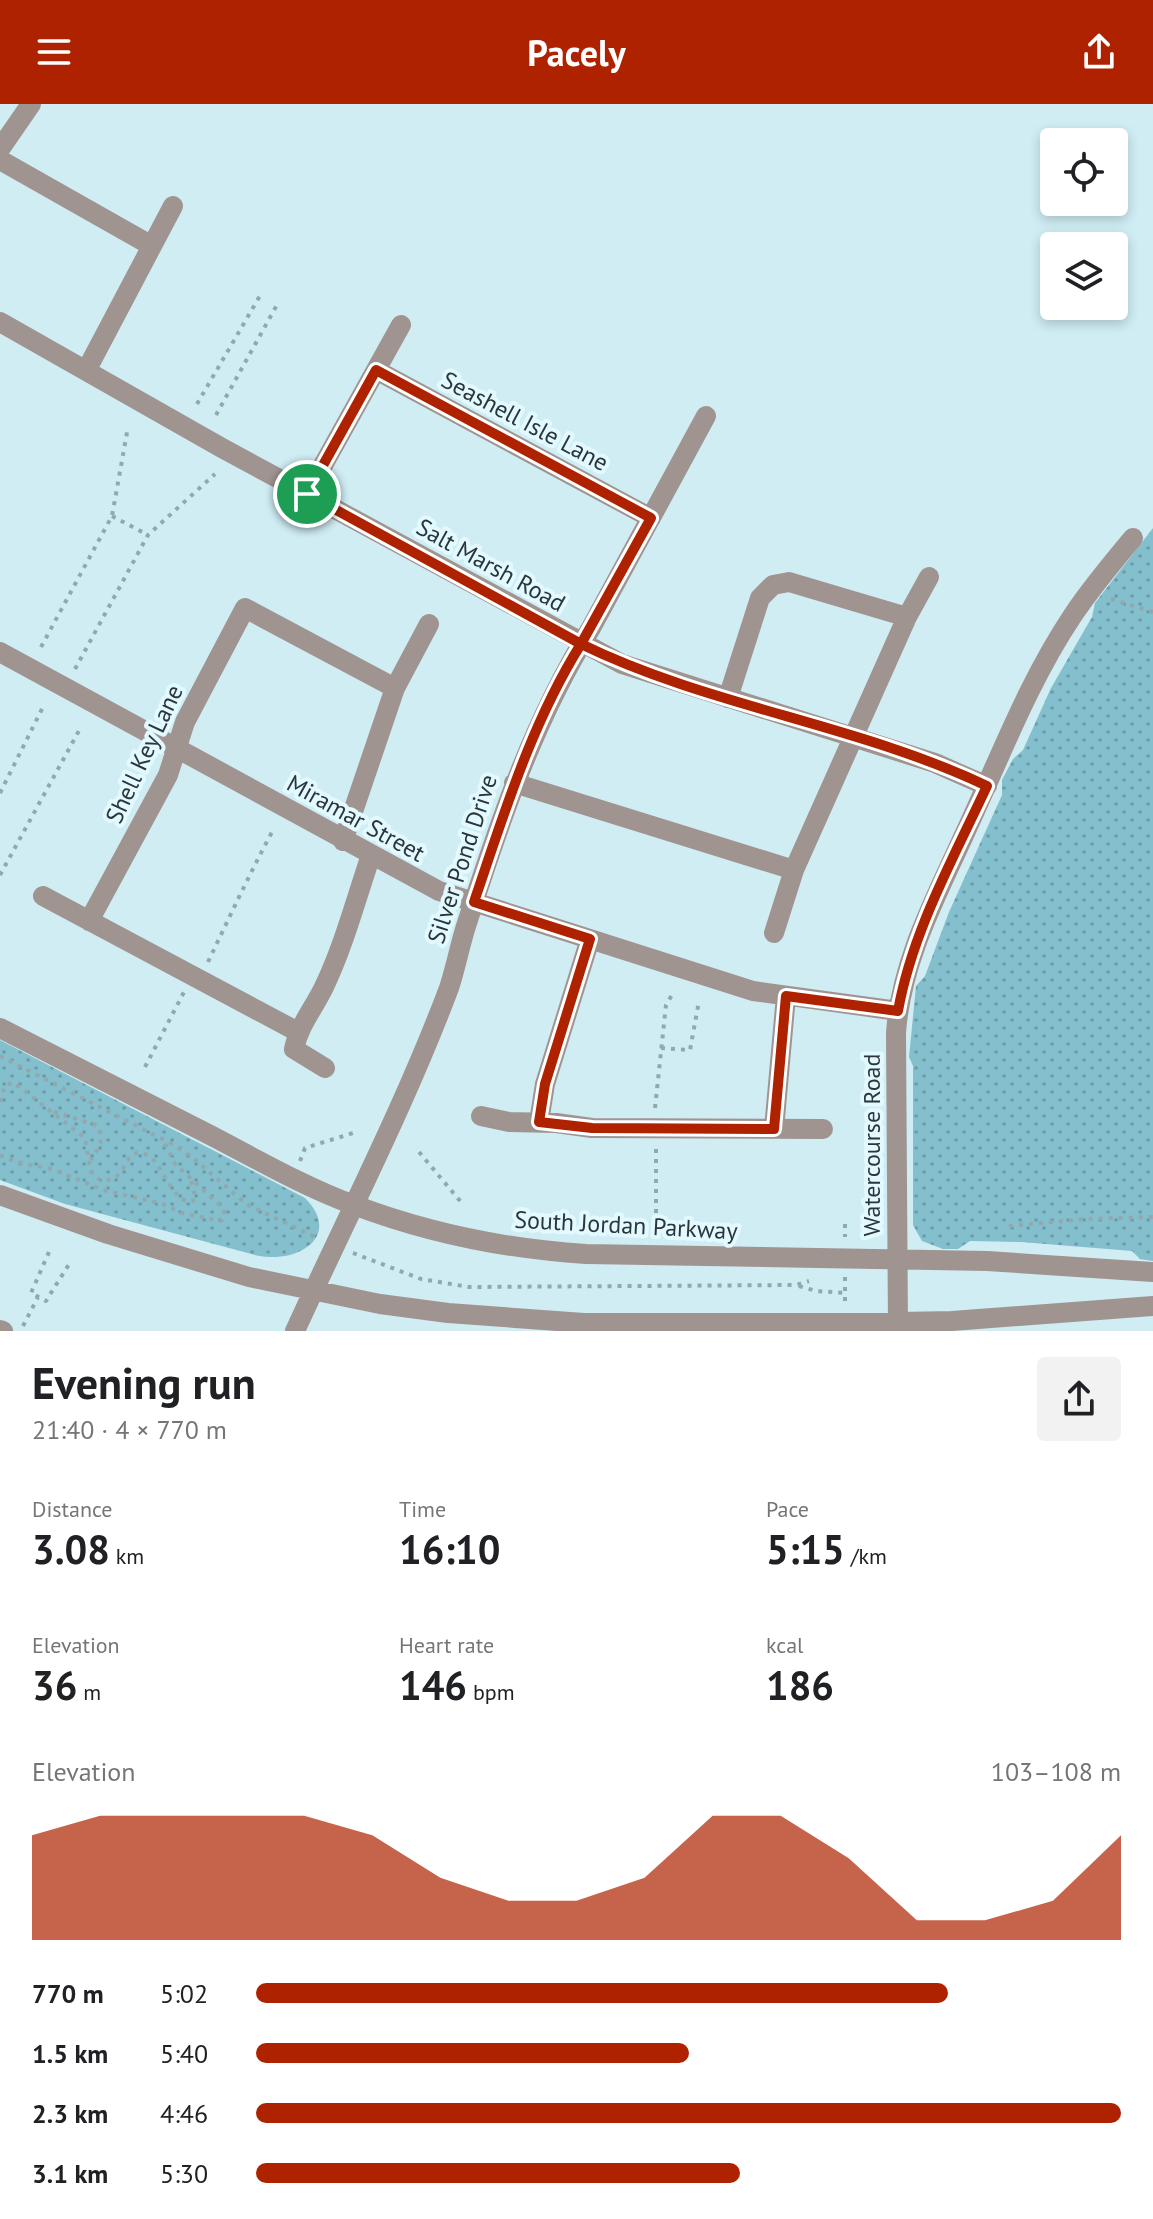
<!DOCTYPE html>
<html lang="en">
<head>
<meta charset="utf-8">
<style>
  :root { --surface:#fff; --page:#f2f2f2; --text:#202124; --muted:#757577; --accent:#af2200 }
  body { margin:0; font-family:"PT Sans",sans-serif; background:var(--page); color:var(--text); height:100vh; display:flex; flex-direction:column; font-size:30px; white-space:nowrap }
  * { box-sizing:border-box; margin:0 }
  p { font-size:26px; color:var(--muted) }
  .icon { flex:none; width:44px; height:44px; fill:none; stroke:currentColor; stroke-width:2; stroke-linecap:round; stroke-linejoin:round }
  .map { position:relative; height:1227px; overflow:hidden }
  .sheet { display:flex; flex-direction:column; background:var(--surface); flex:1 }
  .sheet>* { flex:none }
  .controls { position:absolute; left:1040px; top:24px; display:grid; gap:16px }
  .controls a { display:grid; place-items:center; width:88px; height:88px; border-radius:8px; background:var(--surface); box-shadow:0 4px 12px #0003; font-size:40px }
  .pin { position:absolute; display:grid; place-items:center; width:68px; height:68px; color:#fff; margin:-34px; border:4px solid #fff; border-radius:50%; box-shadow:0 2px 8px #0007 }
  .round { display:grid; place-items:center; flex:none; width:84px; height:84px; border-radius:8px; background:var(--page) }
  .headline { display:flex; align-items:center; justify-content:space-between; height:136px; padding:0 32px }
  h1 { font-size:44px; font-weight:700; line-height:60px }
  .figures { display:grid; grid-template-columns:repeat(3,1fr); gap:12px; height:136px; padding:8px 32px }
  .figures div { display:grid; align-content:center }
  .figures b { font-size:40px; font-weight:700 }
  .figures small { font-size:22px; font-weight:400 }
  .figures p { font-size:22px }
  .chart { height:224px; padding:16px 32px }
  .chart p { display:flex; justify-content:space-between }
  .chart svg { width:100%; height:144px; margin-top:8px; fill:var(--accent); opacity:.7 }
  ul { padding:0 32px; list-style:none; font-size:26px }
  li { display:grid; grid-template-columns:128px 96px 1fr; align-items:center; height:60px }
  li i { height:20px; border-radius:10px; background:var(--accent) }
  header { display:flex; justify-content:space-between; align-items:center; height:104px; padding:0 32px; background:var(--accent); color:#fff; font-size:36px; font-weight:700 }
  .map>svg:first-child { display:block }
  .park { fill:url(#park-dots) }
  .lines { fill:none; stroke-linecap:round; stroke-linejoin:round }
  .path { stroke:#92a8ae; stroke-width:4; stroke-dasharray:4 6; stroke-linecap:butt }
  .minor { stroke:#a09491; stroke-width:20 }
  .route-casing { stroke:#fff; stroke-width:16 }
  .route { stroke:#af2200; stroke-width:10 }
  .labels { text-anchor:middle; dominant-baseline:central; stroke-width:8; stroke-linejoin:round; paint-order:stroke }
  .street-label { font-size:24px; fill:#2b3639; stroke:#e2f9ff }
</style>
</head>
<body>
<header><svg class="icon" aria-label="menu" viewBox="0 0 24 24"><path d="M4 6h16M4 12h16M4 18h16"/></svg>Pacely<svg class="icon" aria-label="share" viewBox="0 0 24 24"><path d="M12 15V3M7 8l5-5 5 5M5 13v7h14v-7"/></svg></header>
<div class="map">
<svg width="1153" height="1227" viewBox="0 0 1153 1227">
  <defs>
    <pattern id="park-dots" width="8" height="8" patternUnits="userSpaceOnUse" patternTransform="scale(2)"><rect width="8" height="8" fill="#84bfcd"/><path d="M2 2h.1M6 6h.1" fill="none" stroke="#6c9ca7" stroke-width="1.8" stroke-linecap="round"/></pattern>
  </defs>
  <rect width="100%" height="100%" fill="#d0edf4"/>
  <path class="park" d="M1153 424V1157L1140 1155 1132 1147 1021 1138 970 1137 958 1145H943L922 1137 913 1121V962L909 953 916 882 925 872 949 808 1002 691V676L1013 655 1023 646 1051 584 1092 513 1095 499Z
    M0 936 305 1094C342 1131 300 1159 259 1152L65 1100 0 1076Z"/>
  <g class="lines">
    <path class="path" d="M197 300 261 190
      M216 311 278 199
      M112 412 148 431
      M1111 495 1153 508
      M41 543 112 412 128 323
      M75 565 148 431 215 370
      M0 689 43 603
      M0 771 81 623
      M208 858C229 814 249 771 272 728
      M661 944 690 946 699 897
      M0 952 174 1041 192 1053 246 1100 315 1133
      M145 963 184 888
      M0 998 5 982 13 978 85 1034 91 1068 100 1076C121 1078 122 1063 132 1050 162 1041 164 1093 190 1098L196 1095 191 1077
      M655 1004 666 901 673 889
      M54 1008 96 1021C107 1033 98 1044 91 1056
      M656 1045V1118
      M419 1048 461 1098
      M0 1051 16 1058 52 1065 103 1086 163 1100 182 1109 221 1117 225 1111 223 1104 175 1060 162 1034
      M300 1057 305 1044 353 1029
      M845 1120V1133
      M1009 1122 1085 1115 1153 1113
      M49 1148 31 1189 46 1197 71 1157
      M353 1149 421 1175 469 1183 796 1181 809 1177
      M845 1173V1201
      M799 1182 816 1187 845 1189
      M23 1222 38 1193"/>
    <path class="minor" d="M0 45 31 0
      M0 56 152 142
      M0 218 222 344 622 560 935 659 987 682
      M376 266 651 414
      M86 267 173 102
      M307 390 401 221
      M0 548 439 787 753 887 898 907
      M728 594 760 494 773 481 789 478 907 513
      M514 679 794 766
      M343 737 395 584 429 520
      M43 792 298 928
      M89 817 168 671 185 618 245 504 395 584
      M774 829 794 766 907 513 929 473
      M0 924C71 960 141 996 212 1032 258 1056 305 1083 354 1101 428 1129 507 1145 586 1150L987 1157 1153 1168
      M325 964 294 945C299 921 314 904 324 883 344 841 356 795 371 751
      M481 1012 509 1018 556 1019 592 1024 823 1025
      M539 1018 545 980 590 835
      M774 1025 786 892
      M0 1091 108 1130 249 1173 380 1200 448 1209 584 1219H845L952 1217 1153 1202
      M0 1226 3 1227
      M295 1227C347 1113 405 1001 449 884 456 863 460 840 467 819 501 714 533 618 591 524L706 312
      M898 1227 896 929C901 857 936 793 965 729 999 656 1028 578 1073 511 1091 484 1112 459 1133 434"/>
  </g>
  <g class="lines">
    <defs>
      <path id="route" d="M307 390 581 540C531 620 504 710 474 798L590 835 545 980 539 1018 592 1024 774 1025 786 892 898 907C912 828 953 755 987 682 857 620 710 603 581 540L651 414 376 266 307 390"/>
    </defs>
    <use href="#route" class="route-casing"/>
    <use href="#route" class="route"/>
  </g>
  <g class="labels">
    <g class="street-label">
      <text transform="translate(525 317) rotate(28)">Seashell Isle Lane</text>
      <text transform="translate(491 461) rotate(29)">Salt Marsh Road</text>
      <text transform="translate(144 650) rotate(-65)">Shell Key Lane</text>
      <text transform="translate(356 714) rotate(29)">Miramar Street</text>
      <text transform="translate(462 755) rotate(-72)">Silver Pond Drive</text>
      <text transform="translate(871 1041) rotate(-90)">Watercourse Road</text>
      <text transform="translate(626 1121) rotate(3)">South Jordan Parkway</text>
    </g>
  </g>
</svg>
<div class="controls">
<a><svg class="icon" aria-label="locate" viewBox="0 0 24 24"><circle cx="12" cy="12" r="6"/><path d="M12 2v4M12 18v4M2 12h4M18 12h4"/></svg></a>
<a><svg class="icon" aria-label="layers" viewBox="0 0 24 24"><path d="M12 4l9 5-9 5-9-5zM3 14l9 5 9-5"/></svg></a>
</div>
<div class="pin" style="left:307px;top:390px;background:#1e9e55"><svg class="icon" aria-label="arrive" viewBox="0 0 24 24"><path d="M6 21V4h12l-3 4 3 4H6"/></svg></div>
</div>
<section class="sheet">
<div class="headline"><div><h1>Evening run</h1><p>21:40 · 4 × 770 m</p></div><a class="round"><svg class="icon" aria-label="share" viewBox="0 0 24 24"><path d="M12 15V3M7 8l5-5 5 5M5 13v7h14v-7"/></svg></a></div>
<div class="figures">
<div><p>Distance</p><b>3.08<small> km</small></b></div>
<div><p>Time</p><b>16:10</b></div>
<div><p>Pace</p><b>5:15<small> /km</small></b></div>
</div>
<div class="figures">
<div><p>Elevation</p><b>36<small> m</small></b></div>
<div><p>Heart rate</p><b>146<small> bpm</small></b></div>
<div><p>kcal</p><b>186</b></div>
</div>
<div class="chart"><p><span>Elevation</span>103–108 m</p>
<svg viewBox="0 0 160 44" preserveAspectRatio="none"><path d="M0 44V12L10 6L20 6L30 6L40 6L50 12L60 25L70 32L80 32L90 25L100 6L110 6L120 19L130 38L140 38L150 32L160 12V44z"/></svg>
</div>
<ul>
<li><b>770 m</b>5:02<i style="width:80%"></i></li>
<li><b>1.5 km</b>5:40<i style="width:50%"></i></li>
<li><b>2.3 km</b>4:46<i style="width:100%"></i></li>
<li><b>3.1 km</b>5:30<i style="width:56%"></i></li>
</ul>
</section>
</body>
</html>
